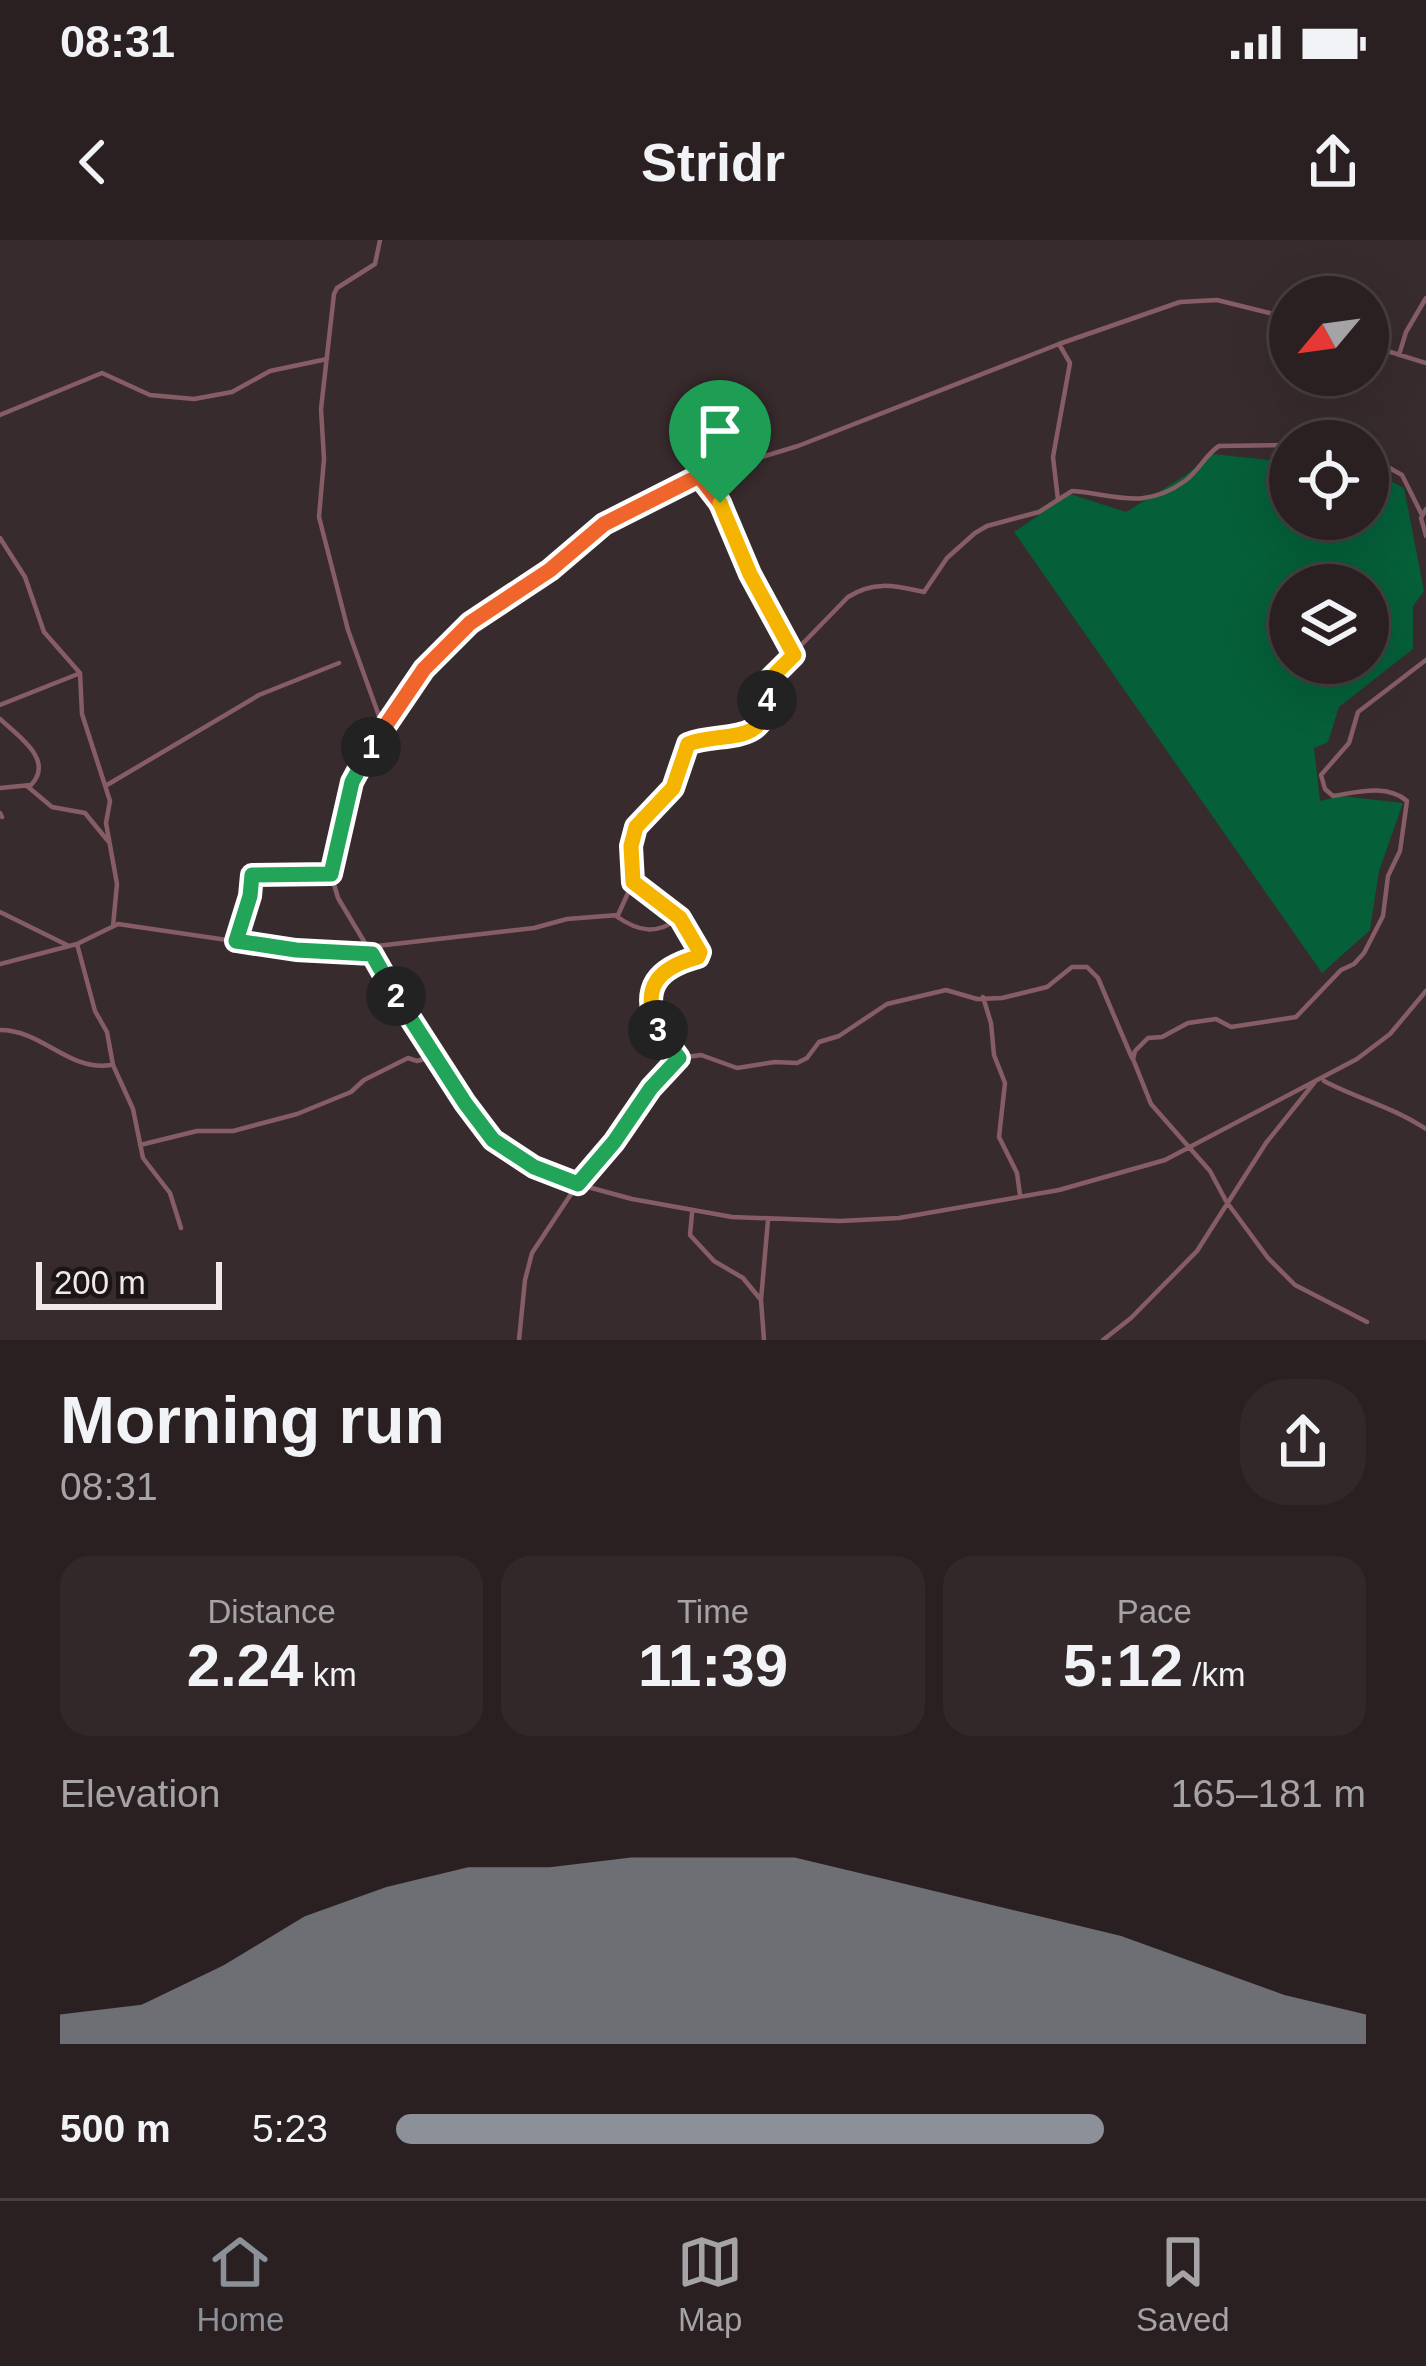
<!DOCTYPE html>
<html lang="en">
<head>
<meta charset="utf-8">
<style>
  :root { --surface:#2a2022; --page:#32282a; --text:#f1f3f6; --muted:#a5a3a5; --line:#463e40; --accent:#8c9099 }
  body { margin:0; font-family:Arial,sans-serif; background:var(--page); color:var(--text); height:100vh; display:flex; flex-direction:column; font-size:45px; white-space:nowrap }
  * { box-sizing:border-box; margin:0 }
  p { font-size:39px; color:var(--muted) }
  .icon { flex:none; width:66px; height:66px; fill:none; stroke:currentColor; stroke-width:2; stroke-linecap:round; stroke-linejoin:round }
  .map { position:relative; height:1100px; overflow:hidden }
  .sheet { display:flex; flex-direction:column; background:var(--surface); flex:1 }
  .sheet>* { flex:none }
  .needle { width:78px; rotate:241deg }
  .controls { position:absolute; left:1269px; top:36px; display:grid; gap:24px }
  .controls a { display:grid; place-items:center; width:120px; height:120px; border-radius:50%; background:var(--surface); box-shadow:0 12px 48px #0002,0 0 0 3px var(--line); font-size:60px }
  .scale { position:absolute; left:36px; bottom:30px; width:186px; box-sizing:border-box; padding-left:12px; border:6px solid #f0e8e9; border-top:0; font-size:33px; line-height:42px; white-space:nowrap; color:#f0e8e9; -webkit-text-stroke:9px #1b1516; paint-order:stroke }
  .pin { position:absolute; display:grid; place-items:center; width:102px; height:102px; color:#fff; margin:-123px -51px; border-radius:50% 50% 50% 0; rotate:-45deg; box-shadow:0 0 12px #0007 }
  .pin .icon { rotate:45deg }
  .km { position:absolute; width:60px; height:60px; margin:-30px; border-radius:50%; background:#222; color:#fff; font-size:33px; line-height:60px; text-align:center }
  .round { display:grid; place-items:center; flex:none; width:126px; height:126px; border-radius:48px; background:var(--page) }
  .head { display:flex; align-items:center; justify-content:space-between; height:204px; padding:0 60px }
  h1 { font-size:66px; font-weight:700; line-height:90px }
  .metrics { display:grid; grid-template-columns:repeat(3,1fr); gap:18px; height:204px; padding:12px 60px }
  .metrics div { display:grid; align-content:center; border-radius:30px; background:var(--page); text-align:center }
  .metrics b { font-size:60px; font-weight:700 }
  .metrics small { font-size:33px; font-weight:400 }
  .metrics p { font-size:33px }
  .chart { height:336px; padding:24px 60px }
  .chart p { display:flex; justify-content:space-between }
  .chart svg { width:100%; height:216px; margin-top:12px; fill:var(--accent); opacity:.7 }
  ul { padding:0 60px; list-style:none; font-size:39px }
  li { display:grid; grid-template-columns:192px 144px 1fr; align-items:center; height:90px }
  li i { height:30px; border-radius:15px; background:var(--accent) }
  .status { display:flex; justify-content:space-between; align-items:center; height:84px; padding:0 60px; background:var(--surface); direction:ltr }
  .status svg { height:33px; fill:currentColor }
  header { display:flex; justify-content:space-between; align-items:center; height:156px; padding:0 60px; background:var(--surface); font-size:54px; font-weight:700 }
  .dock { display:flex; justify-content:space-around; align-items:center; height:168px; border-top:3px solid var(--line); background:var(--surface); font-size:33px; color:var(--muted) }
  .dock a { display:grid; justify-items:center; gap:6px }
  .dock .selected { color:var(--accent) }
  .map>svg:first-child { display:block }
  .green { fill:#055f39; fill-rule:evenodd }
  .lines { fill:none; stroke-linecap:round; stroke-linejoin:round }
  .street { stroke:#875d65; stroke-width:4.5 }
  .split-1-casing { stroke:#fff; stroke-width:24 }
  .split-2-casing { stroke:#fff; stroke-width:24 }
  .split-3-casing { stroke:#fff; stroke-width:24 }
  .split-4-casing { stroke:#fff; stroke-width:24 }
  .split-5-casing { stroke:#fff; stroke-width:24 }
  .split-1 { stroke:#f0652b; stroke-width:15 }
  .split-2 { stroke:#22a559; stroke-width:15 }
  .split-3 { stroke:#22a559; stroke-width:15 }
  .split-4 { stroke:#f5b400; stroke-width:15 }
  .split-5 { stroke:#f5b400; stroke-width:15 }
</style>
</head>
<body>
<div class="status"><b>08:31</b><svg viewBox="0 0 49 12"><path d="M0 12V9h3v3zM5 12V6h3v6zM10 12V3h3v9zM15 12V0h3v12zM26 1h20v11H26zM47 4h2v5h-2z"/></svg></div>
<header><svg class="icon" aria-label="back" viewBox="0 0 24 24"><path d="M15 5l-7 7 7 7"/></svg>Stridr<svg class="icon" aria-label="share" viewBox="0 0 24 24"><path d="M12 15V3M7 8l5-5 5 5M5 13v7h14v-7"/></svg></header>
<div class="map">
<svg width="1426" height="1100" viewBox="0 0 1426 1100">
  <rect width="100%" height="100%" fill="#382b2d"/>
  <path class="green" d="M1212 214 1290 222V279H1368V229L1404 248 1424 351 1413 366V409L1339 467 1328 502 1314 508 1320 561 1341 556 1403 563 1379 631 1370 690 1322 733 1014 292 1070 254 1126 272 1186 235ZM1290 345H1368V423H1290Z"/>
  <g class="lines">
    <path class="street" d="M380 0 375 24 337 48 334 54 321 169 324 219 319 277 348 390 383 487
      M1290 78 1217 60 1180 62 1059 104 798 206 699 236 632 268 599 289 550 330 483 372 424 429 394 471 353 539 331 634 338 658 398 758 465 863 493 900 534 927 577 944 632 959 732 977 840 981 899 978 1059 950 1165 920 1357 819 1390 794 1426 751
      M1368 105 1426 123
      M1399 115 1406 92 1426 58
      M0 175 102 133 150 155 194 159 232 152 270 131 327 119
      M1368 216 1402 235 1421 273
      M699 236 720 263 757 348 794 415
      M1058 260 1053 217 1070 123 1059 104
      M1426 269 1421 278 1426 296
      M0 298 25 337 44 392 80 433 82 474 110 561 106 583 117 644 113 686
      M0 465 78 434
      M0 479C18 496 55 520 31 545L0 548
      M107 545 259 455 339 423
      M27 546 52 567 85 573 108 601
      M0 573 2 577
      M634 643 680 678 700 712 698 717 662 731C641 763 656 792 679 818
      M0 672 69 706
      M616 676C639 692 656 695 680 678
      M236 701 250 655 252 635 269 632 331 634
      M77 704 95 771 107 792 113 825 133 869 143 918 170 953 181 988
      M368 707 534 688 567 679 618 675 633 642 631 606 636 587 673 548 689 504 761 486 773 434 848 357C874 340 896 346 924 352L947 318 975 293 987 286 1039 272 1072 251C1115 254 1143 271 1185 241 1199 231 1205 215 1219 206L1290 205
      M0 724 77 704 118 684 295 710 372 714
      M983 757 991 783 994 815 1005 843 999 897 1017 933 1020 955
      M0 790C43 790 69 832 111 825
      M1324 841C1358 859 1393 867 1426 889
      M140 905 197 891H233L297 874 351 852 364 840 408 818 417 821 437 816
      M692 973 690 995 714 1021 743 1038 761 1060
      M1367 1082 1295 1045 1268 1018 1226 961 1210 931 1151 864 1133 819 1135 811 1148 798 1162 797 1188 783 1216 779 1231 787 1296 777 1341 730 1354 724 1364 713 1383 676 1388 636 1400 611 1407 561C1387 544 1358 552 1333 556L1325 549 1321 535 1349 503 1358 472 1426 420
      M519 1100 525 1040 532 1013 583 936 679 818 701 815 737 828 775 822 797 823 807 818 819 802 839 796 887 764 946 750 977 759 1002 758 1047 747 1072 727H1087L1098 738 1132 818
      M764 1100 761 1060 768 980
      M1103 1100 1131 1078 1197 1011 1266 903 1314 843"/>
  </g>
  <g class="lines">
    <defs>
      <path id="split-1" d="M371 507 424 429 470 383 550 330 604 284 699 236 720 263"/>
      <path id="split-2" d="M371 507 352 542 331 634 252 635 250 656 236 701 296 710 372 714 396 756"/>
      <path id="split-3" d="M396 756 465 863 493 900 534 927 578 944 614 902 651 848 679 818 658 790"/>
      <path id="split-4" d="M658 790C640 747 658 728 698 717L700 712 680 678 633 642 631 606 636 587 673 548 688 504C721 491 764 507 767 460"/>
      <path id="split-5" d="M720 263 750 334 794 415 770 439 767 460"/>
    </defs>
    <use href="#split-1" class="split-1-casing"/>
    <use href="#split-2" class="split-2-casing"/>
    <use href="#split-3" class="split-3-casing"/>
    <use href="#split-4" class="split-4-casing"/>
    <use href="#split-5" class="split-5-casing"/>
    <use href="#split-1" class="split-1"/>
    <use href="#split-2" class="split-2"/>
    <use href="#split-3" class="split-3"/>
    <use href="#split-4" class="split-4"/>
    <use href="#split-5" class="split-5"/>
  </g>
</svg>
<div class="controls">
<a><svg class="needle" viewBox="-14 -14 28 28"><path d="M0-13l5 13h-10z" fill="#e53935"/><path d="M0 13l5-13h-10z" fill="#a5a3a5"/></svg></a>
<a><svg class="icon" aria-label="locate" viewBox="0 0 24 24"><circle cx="12" cy="12" r="6"/><path d="M12 2v4M12 18v4M2 12h4M18 12h4"/></svg></a>
<a><svg class="icon" aria-label="layers" viewBox="0 0 24 24"><path d="M12 4l9 5-9 5-9-5zM3 14l9 5 9-5"/></svg></a>
</div>
<div class="scale">200 m</div>
<div class="pin" style="left:720px;top:263px;background:#1e9e55"><svg class="icon" aria-label="arrive" viewBox="0 0 24 24"><path d="M6 21V4h12l-3 4 3 4H6"/></svg></div>
<b class="km" style="left:371px;top:507px">1</b>
<b class="km" style="left:396px;top:756px">2</b>
<b class="km" style="left:658px;top:790px">3</b>
<b class="km" style="left:767px;top:460px">4</b>
</div>
<section class="sheet">
<div class="head"><div><h1>Morning run</h1><p>08:31</p></div><a class="round"><svg class="icon" aria-label="share" viewBox="0 0 24 24"><path d="M12 15V3M7 8l5-5 5 5M5 13v7h14v-7"/></svg></a></div>
<div class="metrics">
<div><p>Distance</p><b>2.24<small> km</small></b></div>
<div><p>Time</p><b>11:39</b></div>
<div><p>Pace</p><b>5:12<small> /km</small></b></div>
</div>
<div class="chart"><p><span>Elevation</span>165–181 m</p>
<svg viewBox="0 0 160 44" preserveAspectRatio="none"><path d="M0 44V38L10 36L20 28L30 18L40 12L50 8L60 8L70 6L80 6L90 6L100 10L110 14L120 18L130 22L140 28L150 34L160 38V44z"/></svg>
</div>
<ul>
<li><b>500 m</b>5:23<i style="width:73%"></i></li>
</ul>
</section>
<nav class="dock">
<a class="selected"><svg class="icon" aria-label="home" viewBox="0 0 24 24"><path d="M3 11l9-7 9 7M6 9v11h12V9"/></svg>Home</a>
<a><svg class="icon" aria-label="map" viewBox="0 0 24 24"><path d="M3 6l6-2 6 2 6-2v14l-6 2-6-2-6 2zM9 4v14M15 6v14"/></svg>Map</a>
<a><svg class="icon" aria-label="saved" viewBox="0 0 24 24"><path d="M7 4h10v16l-5-4-5 4z"/></svg>Saved</a>
</nav>
</body>
</html>
